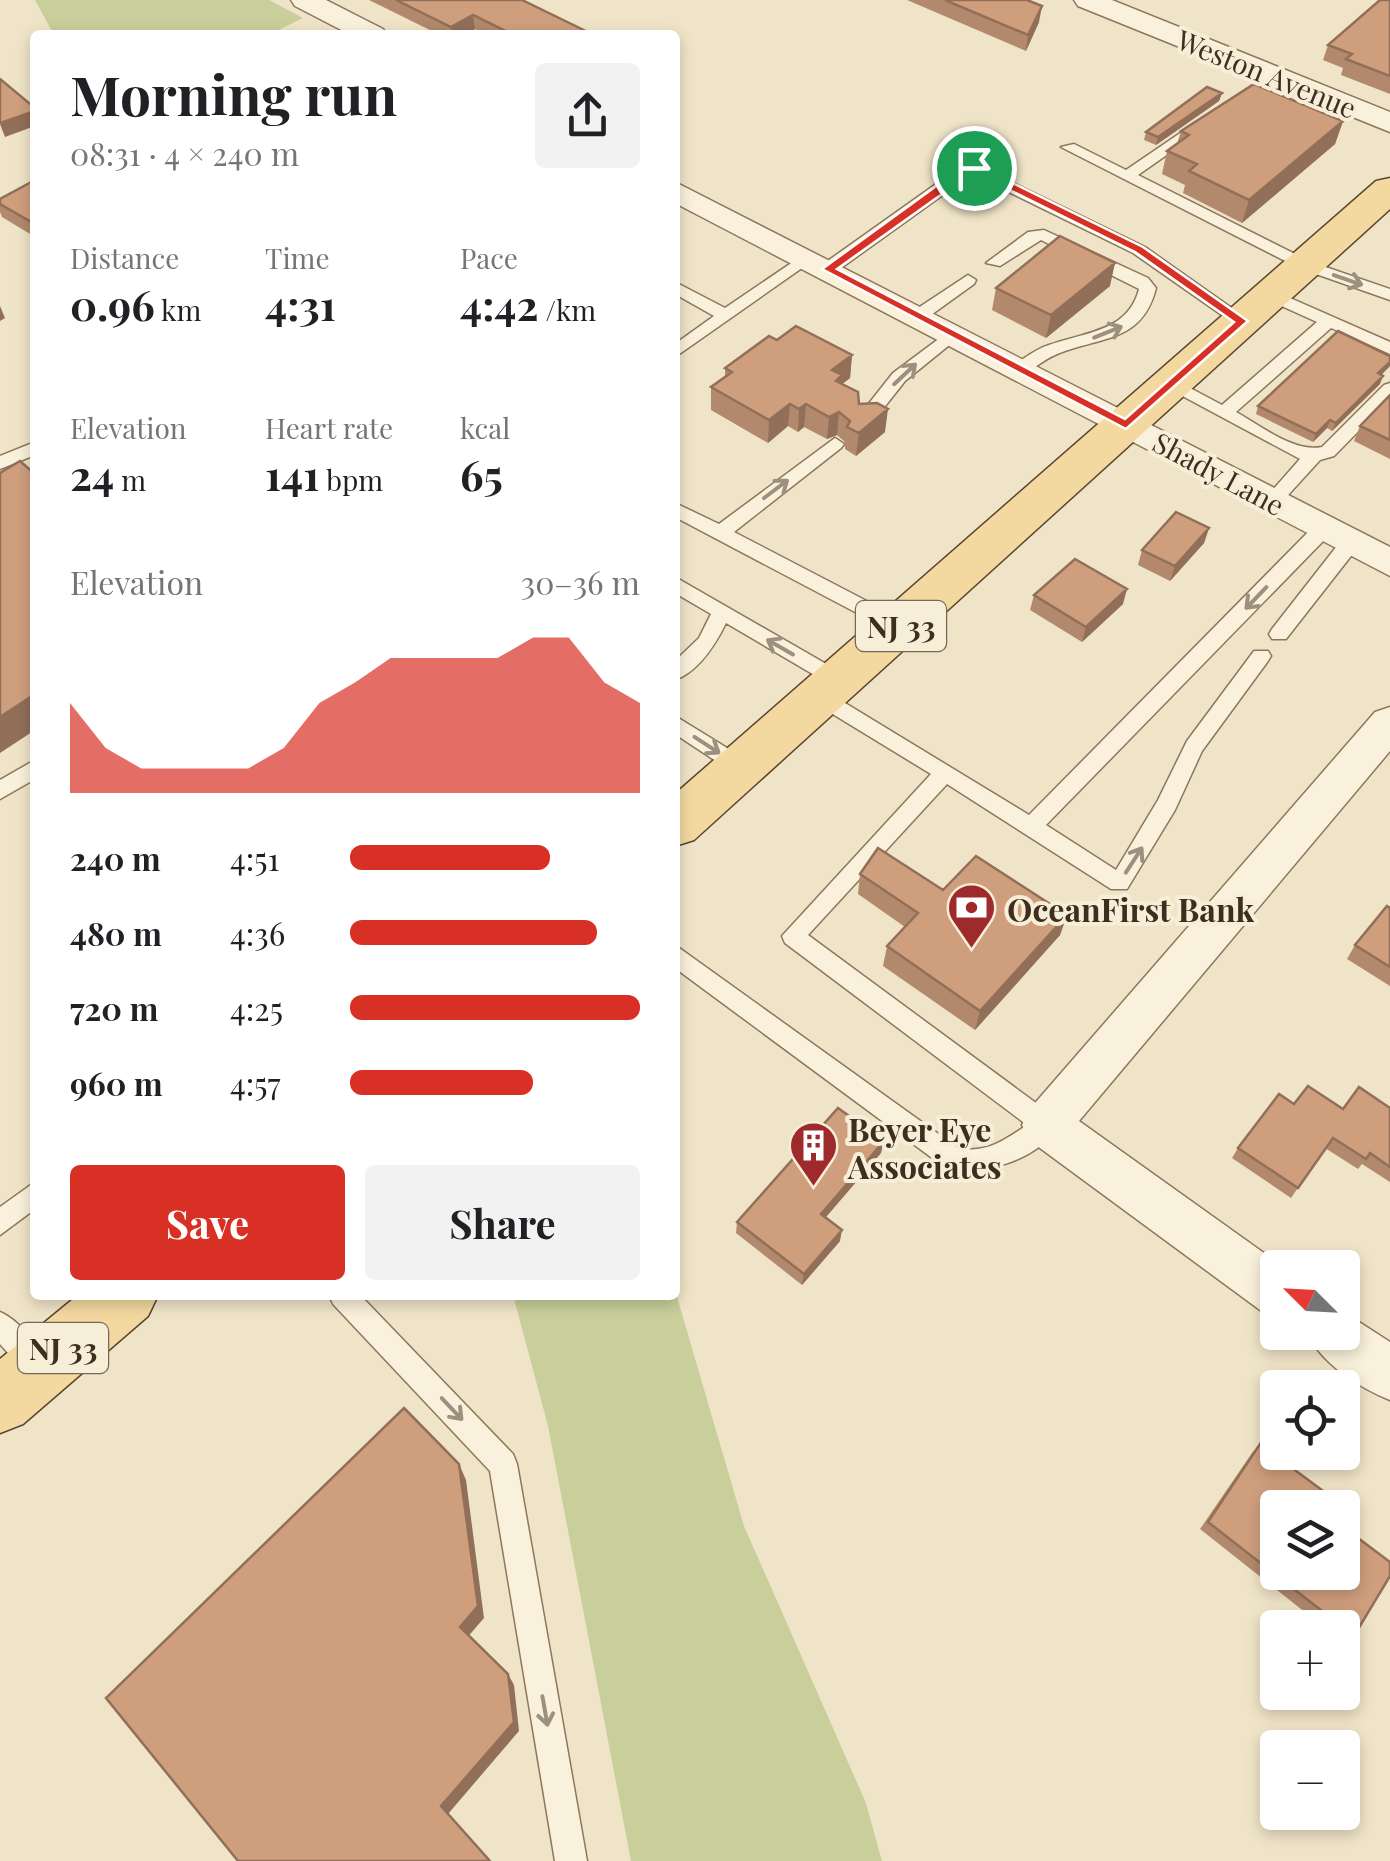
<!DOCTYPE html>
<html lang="en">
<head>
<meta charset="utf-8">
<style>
  :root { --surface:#fff; --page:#f2f2f2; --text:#202124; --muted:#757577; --accent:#d93025 }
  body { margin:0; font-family:"Playfair Display",serif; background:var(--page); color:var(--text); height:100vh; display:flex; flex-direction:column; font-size:38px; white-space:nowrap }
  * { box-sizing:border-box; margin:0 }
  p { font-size:32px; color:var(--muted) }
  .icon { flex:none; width:55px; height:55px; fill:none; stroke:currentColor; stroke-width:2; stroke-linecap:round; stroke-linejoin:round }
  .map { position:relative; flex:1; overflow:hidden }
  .details { position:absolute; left:30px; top:30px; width:650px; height:1270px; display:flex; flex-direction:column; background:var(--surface); border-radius:10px; box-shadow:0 5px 15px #0003 }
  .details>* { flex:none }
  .needle { width:65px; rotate:294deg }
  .controls { position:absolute; left:1260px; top:1250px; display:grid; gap:20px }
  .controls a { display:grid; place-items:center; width:100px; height:100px; border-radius:10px; background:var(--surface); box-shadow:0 5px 15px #0003; font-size:50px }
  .pin { position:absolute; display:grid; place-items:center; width:85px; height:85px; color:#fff; margin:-42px; border:5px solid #fff; border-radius:50%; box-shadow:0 2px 10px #0007 }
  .round { display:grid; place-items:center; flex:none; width:105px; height:105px; border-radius:10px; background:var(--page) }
  .summary { display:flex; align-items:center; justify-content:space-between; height:170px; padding:0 40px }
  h1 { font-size:55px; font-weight:700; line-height:75px }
  .metrics { display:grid; grid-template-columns:repeat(3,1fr); gap:15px; height:170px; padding:10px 40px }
  .metrics div { display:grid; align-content:center }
  .metrics b { font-size:42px; font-weight:700 }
  .metrics small { font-size:28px; font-weight:400 }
  .metrics p { font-size:28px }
  .chart { height:280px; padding:20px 40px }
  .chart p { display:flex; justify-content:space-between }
  .chart svg { width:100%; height:180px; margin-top:10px; fill:var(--accent); opacity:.7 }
  .action { display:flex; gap:20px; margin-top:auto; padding:20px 40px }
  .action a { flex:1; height:115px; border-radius:10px; background:var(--accent); color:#fff; font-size:40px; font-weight:700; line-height:115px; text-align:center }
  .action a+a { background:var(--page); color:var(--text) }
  ul { padding:0 40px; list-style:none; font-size:32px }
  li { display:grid; grid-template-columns:160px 120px 1fr; align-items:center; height:75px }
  li i { height:25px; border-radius:12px; background:var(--accent) }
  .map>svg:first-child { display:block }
  .green { fill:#c9cf9b }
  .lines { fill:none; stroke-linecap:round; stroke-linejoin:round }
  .lane-casing { stroke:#8d765c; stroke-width:3 }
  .street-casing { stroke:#8d765c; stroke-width:3 }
  .primary-casing { stroke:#5b4430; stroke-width:3 }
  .lane { fill:#faf1dc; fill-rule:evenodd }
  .street { fill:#faf1dc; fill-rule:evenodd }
  .primary { fill:#f3d9a0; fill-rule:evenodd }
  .wall { fill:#b2896c }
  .shaded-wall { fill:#916f58 }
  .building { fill:#cf9f7d; stroke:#916f58; stroke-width:2.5 }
  .oneway { stroke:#9c907e }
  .route { fill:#d93025; stroke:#fff; stroke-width:2.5; fill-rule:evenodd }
  .labels { text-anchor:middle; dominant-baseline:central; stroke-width:8; stroke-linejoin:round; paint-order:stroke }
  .far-street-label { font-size:28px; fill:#3d2e20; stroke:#f7eed8 }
  .shield { fill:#f7eed8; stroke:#756857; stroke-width:2.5 }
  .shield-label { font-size:30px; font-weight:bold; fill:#3d2e20 }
  .poi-label { font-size:32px; font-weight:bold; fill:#3d2e20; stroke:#f7eed8; text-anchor:start }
</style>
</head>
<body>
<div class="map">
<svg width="1390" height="1861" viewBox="0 0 1390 1861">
  <rect width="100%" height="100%" fill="#f0e4c8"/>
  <path class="green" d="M35 0H269L303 18 268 35H54Z
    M675 1290 744 1526 866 1803 882 1861H631L548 1426 513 1295H675Z"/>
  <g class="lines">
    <defs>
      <path id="lane" d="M1198 121 1211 124 1138 175 1311 262 1390 289V300L1299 268 1061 147 1074 144 1126 170Z
        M974 164 1145 247 1250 321 1248 325H1236L1133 253 972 174 834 273H822V265L960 167Z
        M1044 230 1148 278 1156 288C1142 344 1099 336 1055 355 1043 360 1033 370 1020 375L1014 373V365C1025 358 1036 349 1049 345 1085 332 1128 332 1139 289L1041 240 1000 266 986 263 1028 232Z
        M806 253 814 258 812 261 675 357V344L714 316 675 294V282L725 308Z
        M968 275 976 280 974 284 924 320H912V312Z
        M1272 290 1390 342V354L1331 328 1236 412C1260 425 1294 453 1322 447L1384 385 1390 383V399L1334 456 1320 460 1279 505 1272 507 1263 501 1300 459 1162 385 1165 381H1177L1222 405 1317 322 1266 299V291Z
        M952 329 958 330V338L905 381 871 424H859V416L893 373Z
        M835 438 844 444 841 448 734 532 907 622 910 627 907 632H893L675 517V503L719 524Z
        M35 442V455L0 469V456Z
        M1324 521 1331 523V533L1046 825 1116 870 1158 800 1187 741 1254 651H1268L1271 656 1268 661 1202 751 1175 810 1127 889H1111L947 784 808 935 1055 1117 1058 1125C1042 1159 978 1179 943 1166L675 968V945L958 1148C986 1154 1005 1140 1027 1125L785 943 782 936 931 774 813 702 810 697 813 692H827L1029 815 1317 523Z
        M1351 535 1358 537V547L1286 639H1272L1269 634 1272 629 1344 537Z
        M675 577 847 676 850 681 847 686H833L726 623C715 645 699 671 675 680V661L699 638 711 614 675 593Z
        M675 716 745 759 748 765 745 771H731L675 734Z
        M35 760V779L0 799V780Z
        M35 1182V1209L0 1235V1207Z
        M329 1295H360L513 1454 517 1464 587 1861H555L490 1471 333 1304Z
        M0 1312C19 1320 43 1349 51 1368L47 1377 38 1381 29 1377 0 1344Z"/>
      <path id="street" d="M291 0H326L383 29 387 35H351L295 6Z
        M1074 0H1112L1390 112V132L1078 6Z
        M675 182 1390 547V576L675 203Z
        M1390 707V751L1079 1121 1285 1268H1278V1317L1260 1310 1029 1140 1022 1125 1029 1110 1375 712Z
        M1342 1311 1390 1342V1400C1360 1388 1320 1363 1307 1332H1342Z"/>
      <path id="primary" d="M1390 178V209L694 840 675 846V794L1376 181Z
        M78 1295H158L148 1316 23 1424 0 1433V1359Z"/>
    </defs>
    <use href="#lane" class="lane-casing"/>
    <use href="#street" class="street-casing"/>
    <use href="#primary" class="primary-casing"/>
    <use href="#lane" class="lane"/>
    <use href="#street" class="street"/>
    <use href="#primary" class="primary"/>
  </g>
  <path class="wall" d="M369 0H522L594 35H487L475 29 464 35H440Z
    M907 0H1027L1039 22 1026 51Z
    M1390 0V94L1341 75 1343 68 1323 60 1328 45Z
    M1222 93 1219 101 1156 145 1144 140 1146 132Z
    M1343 121 1335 144 1242 223 1183 193 1185 185 1162 174 1167 151 1177 144 1181 131Z
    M35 180V237L2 217 0 212V199Z
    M1110 286 1046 338 992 310 996 288Z
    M777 340 852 355 850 378 842 384 885 432 856 456 845 449V442L837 435 827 439 804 427 798 432 788 426 768 443 711 410V387L725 377V368Z
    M1390 366 1381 375 1380 384 1332 431 1327 428 1313 442 1256 414 1258 406Z
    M1390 395V459L1354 441 1360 426Z
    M1209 528 1204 543 1170 581 1138 565 1142 550Z
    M1034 595 1123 604 1082 642 1030 610Z
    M860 874 943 890 1067 915 1060 935 975 1030 883 966 887 946 905 927 858 894Z
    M1390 908V986L1347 959 1355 945Z
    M1294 1104 1343 1109 1390 1108V1182L1362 1164 1358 1169 1325 1148 1291 1198 1232 1158 1238 1148Z
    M881 1153 826 1217 840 1241 802 1285 736 1233 737 1222Z
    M1260 1444 1278 1508 1354 1636 1344 1642 1342 1641V1628H1325L1200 1529 1252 1453Z"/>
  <path class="shaded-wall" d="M1042 6 1039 22 1026 51 1028 35Z
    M473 15 475 29 464 35H452L451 27Z
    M1222 93 1219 101 1156 145 1158 137Z
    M35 111V126L5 137 0 124Z
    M1343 121 1335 144 1242 223 1249 200Z
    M1115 263 1110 286 1046 338 1051 315Z
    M0 306 5 318 0 321Z
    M852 355 850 378 841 385 840 398 832 370Z
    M1390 362V366L1375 381 1378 373Z
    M1383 376 1380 384 1332 431 1336 423Z
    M790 404 788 426 768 443 769 420Z
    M806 404 804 427 798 432 799 409Z
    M888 409 885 432 856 456 859 433Z
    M839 412 837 435 827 439 829 417Z
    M1330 420 1327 428 1313 442 1316 434Z
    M1209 528 1204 543 1170 581 1175 566Z
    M1127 589 1123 604 1082 642 1086 627Z
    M677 608V630L675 631V609Z
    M35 694V730L0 753V717Z
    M1067 915 1060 935 975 1030 980 1011Z
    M884 1141 881 1153 819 1225 821 1214Z
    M842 1230 840 1241 802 1285 804 1274Z
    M459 1464 466 1480 484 1618 466 1639 460 1627Z
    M508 1674 514 1685 519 1731 448 1814 490 1861 441 1806Z"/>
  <path class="building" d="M396 0H522L594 35H514L473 15 451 27Z
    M945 0H1027L1042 6 1028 35Z
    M1380 0H1390V76L1346 59 1352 54 1328 45Z
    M0 79 35 108V111L0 123Z
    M1254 84 1343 121 1249 200 1189 171 1197 164 1167 151 1189 135 1181 131Z
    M1207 87 1222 93 1158 137 1146 132Z
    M35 180V224L0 204V199Z
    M1060 236 1115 263 1051 315 996 288Z
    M796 326 852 355 832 370 842 375 836 381 858 392 859 404 877 403 888 409 859 433 847 427 850 421 839 412 829 417 806 404 799 409 790 404 769 420 711 387 732 372 725 368 769 336 777 340Z
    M1338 331 1390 356V362L1378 373 1383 376 1336 423 1330 420 1316 434 1258 406Z
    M1390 395V440L1360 426Z
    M20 461 35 474V694L0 717V473Z
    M1176 512 1209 528 1175 566 1142 550Z
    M1075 559 1127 589 1086 627 1034 595Z
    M878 848 943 890 976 856 1067 915 980 1011 887 946 918 913 860 874Z
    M1387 906 1390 908V967L1355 945Z
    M1308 1086 1343 1109 1359 1087 1390 1108V1167L1370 1153 1366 1159 1333 1138 1298 1188 1238 1148 1279 1094 1294 1104Z
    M838 1108 884 1141 821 1214 842 1230 804 1274 737 1222Z
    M404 1408 459 1464 478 1606 460 1627 508 1674 514 1722 441 1806 490 1861H238L106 1698Z
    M1260 1444 1338 1502 1334 1508H1278V1572H1342V1526L1390 1562V1576L1354 1636 1208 1522Z"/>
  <defs><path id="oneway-shaft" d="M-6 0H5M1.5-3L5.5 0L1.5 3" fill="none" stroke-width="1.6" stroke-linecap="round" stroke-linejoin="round" transform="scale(2.5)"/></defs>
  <g class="oneway">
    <use href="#oneway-shaft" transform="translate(1348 280) rotate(19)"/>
    <use href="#oneway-shaft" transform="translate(1108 332) rotate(-22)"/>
    <use href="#oneway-shaft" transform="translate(905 374) rotate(-43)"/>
    <use href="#oneway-shaft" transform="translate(776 489) rotate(-37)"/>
    <use href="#oneway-shaft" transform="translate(1256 598) rotate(134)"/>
    <use href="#oneway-shaft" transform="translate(780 647) rotate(-150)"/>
    <use href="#oneway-shaft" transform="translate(707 745) rotate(33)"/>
    <use href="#oneway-shaft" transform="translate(1134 860) rotate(-57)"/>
    <use href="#oneway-shaft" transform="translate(452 1409) rotate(47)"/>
    <use href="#oneway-shaft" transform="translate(545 1711) rotate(80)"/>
  </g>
  <path class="route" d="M978 166 1143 247 1248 321 1126 429 822 269 961 168ZM973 172 1135 252 1234 322 1125 419 837 269Z"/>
  <defs>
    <symbol id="bank-pin" viewBox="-11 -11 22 30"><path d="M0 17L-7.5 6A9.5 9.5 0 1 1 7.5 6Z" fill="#9e2a2b" stroke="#f7eed8"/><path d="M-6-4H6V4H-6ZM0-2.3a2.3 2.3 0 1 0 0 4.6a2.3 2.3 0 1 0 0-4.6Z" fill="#fff"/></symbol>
    <symbol id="building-pin" viewBox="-11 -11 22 30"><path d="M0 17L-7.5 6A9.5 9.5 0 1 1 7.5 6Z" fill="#9e2a2b" stroke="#f7eed8"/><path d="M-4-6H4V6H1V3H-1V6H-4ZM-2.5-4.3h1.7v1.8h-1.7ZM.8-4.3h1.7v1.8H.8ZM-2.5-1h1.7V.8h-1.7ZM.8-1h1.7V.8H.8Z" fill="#fff"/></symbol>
  </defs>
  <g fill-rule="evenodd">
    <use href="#bank-pin" x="944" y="880" width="55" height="75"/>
    <use href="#building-pin" x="786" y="1118" width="55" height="75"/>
  </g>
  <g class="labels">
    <g class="far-street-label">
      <text transform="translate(1267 73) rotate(22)">Weston Avenue</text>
      <text transform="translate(1219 473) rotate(28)">Shady Lane</text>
    </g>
    <g class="shield">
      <rect x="856" y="601" width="90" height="50" rx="8"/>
      <rect x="18" y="1323" width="90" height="50" rx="8"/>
    </g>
    <g class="shield-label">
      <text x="901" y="626">NJ 33</text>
      <text x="63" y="1348">NJ 33</text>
    </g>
    <g class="poi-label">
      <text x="1007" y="908">OceanFirst Bank</text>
      <text x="848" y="1128">Beyer Eye<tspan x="848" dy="37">Associates</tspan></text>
    </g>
  </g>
</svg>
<div class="controls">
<a><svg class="needle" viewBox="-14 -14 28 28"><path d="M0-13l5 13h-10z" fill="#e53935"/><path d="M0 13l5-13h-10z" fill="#757577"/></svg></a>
<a><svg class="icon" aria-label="locate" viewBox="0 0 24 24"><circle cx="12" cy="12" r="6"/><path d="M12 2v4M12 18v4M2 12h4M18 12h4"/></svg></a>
<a><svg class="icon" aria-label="layers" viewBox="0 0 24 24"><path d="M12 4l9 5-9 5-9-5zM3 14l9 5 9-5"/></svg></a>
<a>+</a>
<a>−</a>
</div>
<div class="pin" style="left:974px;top:168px;background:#1e9e55"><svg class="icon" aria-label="arrive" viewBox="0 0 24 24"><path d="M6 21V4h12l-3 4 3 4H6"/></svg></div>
<section class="details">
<div class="summary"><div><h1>Morning run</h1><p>08:31 · 4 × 240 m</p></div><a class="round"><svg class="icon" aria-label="share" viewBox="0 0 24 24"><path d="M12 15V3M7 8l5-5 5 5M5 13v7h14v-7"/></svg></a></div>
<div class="metrics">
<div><p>Distance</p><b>0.96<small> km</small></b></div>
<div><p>Time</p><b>4:31</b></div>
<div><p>Pace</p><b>4:42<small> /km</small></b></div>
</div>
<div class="metrics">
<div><p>Elevation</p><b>24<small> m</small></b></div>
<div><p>Heart rate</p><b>141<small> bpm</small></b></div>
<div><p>kcal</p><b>65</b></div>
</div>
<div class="chart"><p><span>Elevation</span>30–36 m</p>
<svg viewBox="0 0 160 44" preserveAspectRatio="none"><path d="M0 44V22L10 33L20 38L30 38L40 38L50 38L60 33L70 22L80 17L90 11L100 11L110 11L120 11L130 6L140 6L150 17L160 22V44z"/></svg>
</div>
<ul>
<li><b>240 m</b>4:51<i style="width:69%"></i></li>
<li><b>480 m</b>4:36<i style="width:85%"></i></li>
<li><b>720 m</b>4:25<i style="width:100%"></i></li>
<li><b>960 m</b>4:57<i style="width:63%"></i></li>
</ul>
<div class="action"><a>Save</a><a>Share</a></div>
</section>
</div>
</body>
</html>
